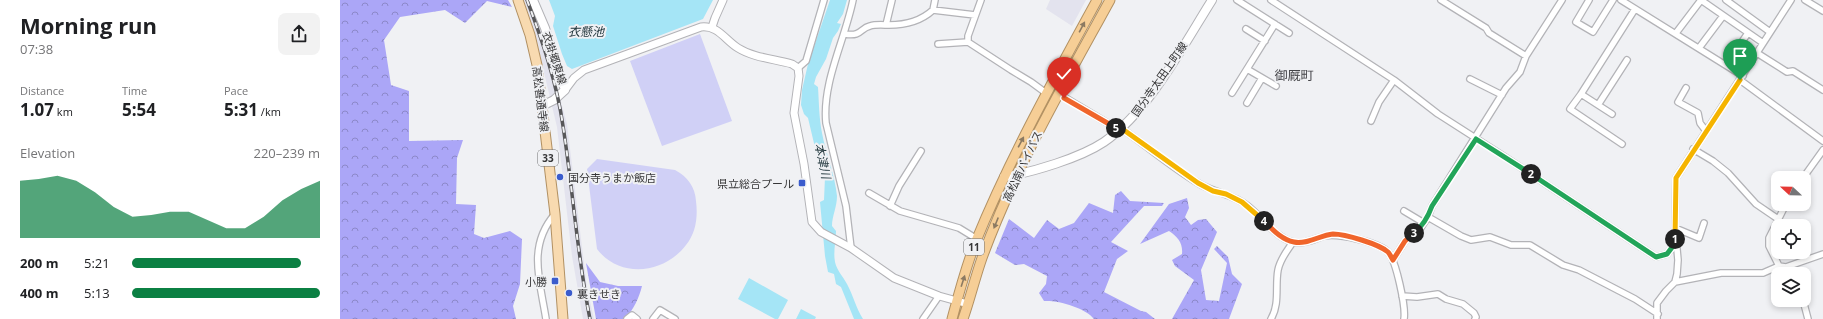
<!DOCTYPE html>
<html lang="en">
<head>
<meta charset="utf-8">
<style>
  :root { --surface:#fff; --page:#f2f2f2; --text:#202124; --muted:#757577; --accent:#0b8043 }
  body { margin:0; font-family:"Open Sans","Noto Sans JP",sans-serif; background:var(--page); color:var(--text); height:100vh; display:flex; flex-direction:column; font-size:15px; white-space:nowrap }
  * { box-sizing:border-box; margin:0 }
  p { font-size:13px; color:var(--muted) }
  .icon { flex:none; width:22px; height:22px; fill:none; stroke:currentColor; stroke-width:2; stroke-linecap:round; stroke-linejoin:round }
  .map { position:relative; flex:1; overflow:hidden }
  .drawer { display:flex; flex-direction:column; background:var(--surface); width:340px }
  .drawer>* { flex:none }
  .needle { width:26px; rotate:292deg }
  .controls { position:absolute; left:1431px; top:171px; display:grid; gap:8px }
  .controls a { display:grid; place-items:center; width:40px; height:40px; border-radius:8px; background:var(--surface); box-shadow:0 2px 6px #0003; font-size:20px }
  .pin { position:absolute; display:grid; place-items:center; width:34px; height:34px; color:#fff; margin:-41px -17px; border-radius:50% 50% 50% 0; rotate:-45deg; box-shadow:0 0 4px #0007 }
  .pin .icon { rotate:45deg }
  .km { position:absolute; width:20px; height:20px; margin:-10px; border-radius:50%; background:#222; color:#fff; font-size:11px; line-height:20px; text-align:center }
  .round { display:grid; place-items:center; flex:none; width:42px; height:42px; border-radius:8px; background:var(--page) }
  .summary { display:flex; align-items:center; justify-content:space-between; height:68px; padding:0 20px }
  h1 { font-size:22px; font-weight:700; line-height:30px }
  .stats { display:grid; grid-template-columns:repeat(3,1fr); gap:6px; height:68px; padding:4px 20px }
  .stats div { display:grid; align-content:center }
  .stats b { font-size:17px; font-weight:700 }
  .stats small { font-size:11px; font-weight:400 }
  .stats p { font-size:11px }
  .chart { height:112px; padding:8px 20px }
  .chart p { display:flex; justify-content:space-between }
  .chart svg { width:100%; height:72px; margin-top:4px; fill:var(--accent); opacity:.7 }
  ul { padding:0 20px; list-style:none; font-size:13px }
  li { display:grid; grid-template-columns:64px 48px 1fr; align-items:center; height:30px }
  li i { height:10px; border-radius:5px; background:var(--accent) }
  main { display:flex; flex:1; min-height:0 }
  .map>svg:first-child { display:block }
  .built { fill:#e3e3ee }
  .forest { fill:url(#forest-crowns) }
  .garden { fill:#d0d0f6 }
  .water { fill:#a5e5f6 }
  .lines { fill:none; stroke-linecap:round; stroke-linejoin:round }
  .minor-casing { stroke:#b3b3b7; stroke-width:8 }
  .tertiary-casing { stroke:#b3b3b7; stroke-width:9 }
  .secondary-casing { stroke:#b3b3b7; stroke-width:10 }
  .primary-casing { stroke:#b29163; stroke-width:11 }
  .trunk-casing { stroke:#b29163; stroke-width:11 }
  .minor { stroke:#fff; stroke-width:5.5 }
  .tertiary { stroke:#fff; stroke-width:7 }
  .secondary { stroke:#fff; stroke-width:8 }
  .primary { stroke:#f8dab0; stroke-width:9 }
  .trunk { stroke:#f6ce96; stroke-width:9 }
  .rail-casing { stroke:#575759; stroke-width:3.5 }
  .rail { stroke:#f0f1f4; stroke-width:2; stroke-dasharray:6; stroke-linecap:butt }
  .oneway { fill:#8c7a62 }
  .split-1-casing { stroke:#fff; stroke-width:8 }
  .split-2-casing { stroke:#fff; stroke-width:8 }
  .split-3-casing { stroke:#fff; stroke-width:8 }
  .split-4-casing { stroke:#fff; stroke-width:8 }
  .split-5-casing { stroke:#fff; stroke-width:8 }
  .split-6-casing { stroke:#fff; stroke-width:8 }
  .split-1 { stroke:#f5b400; stroke-width:5 }
  .split-2 { stroke:#22a559; stroke-width:5 }
  .split-3 { stroke:#22a559; stroke-width:5 }
  .split-4 { stroke:#f0652b; stroke-width:5 }
  .split-5 { stroke:#f5b400; stroke-width:5 }
  .split-6 { stroke:#f0652b; stroke-width:5 }
  .poi-dot { fill:#3b5ccd; stroke:#f0f1f4; stroke-width:1.5 }
  .labels { text-anchor:middle; dominant-baseline:central; stroke-width:4; stroke-linejoin:round; paint-order:stroke }
  .shield { fill:#f0f1f4; stroke:#6e6e70; stroke-width:1 }
  .shield-label { font-size:10px; font-weight:bold; fill:#363637 }
  .street-label { font-size:11px; fill:#363637; stroke:#f0f1f4 }
  .poi-label { font-size:11px; fill:#363637; stroke:#f0f1f4; text-anchor:start }
  .water-label { font-size:12px; font-style:italic; fill:#20353b; stroke:#f0f1f4 }
  .quarter-label { font-size:13px; fill:#444448; stroke:#f0f1f4 }
</style>
</head>
<body>
<main>
<section class="drawer">
<div class="summary"><div><h1>Morning run</h1><p>07:38</p></div><a class="round"><svg class="icon" aria-label="share" viewBox="0 0 24 24"><path d="M12 15V3M7 8l5-5 5 5M5 13v7h14v-7"/></svg></a></div>
<div class="stats">
<div><p>Distance</p><b>1.07<small> km</small></b></div>
<div><p>Time</p><b>5:54</b></div>
<div><p>Pace</p><b>5:31<small> /km</small></b></div>
</div>
<div class="chart"><p><span>Elevation</span>220–239 m</p>
<svg viewBox="0 0 160 44" preserveAspectRatio="none"><path d="M0 44V9L10 8L20 6L30 9L40 16L50 25L60 31L70 30L80 28L90 28L100 33L110 38L120 38L130 31L140 21L150 14L160 9V44z"/></svg>
</div>
<ul>
<li><b>200 m</b>5:21<i style="width:90%"></i></li>
<li><b>400 m</b>5:13<i style="width:100%"></i></li>
</ul>
</section>
<div class="map">
<svg width="1483" height="319" viewBox="0 0 1483 319">
  <defs>
    <pattern id="forest-crowns" width="20" height="18" patternUnits="userSpaceOnUse"><rect width="20" height="18" fill="#aba6f7"/><path d="M2 6a3 3 0 1 1 6 0M12 15a3 3 0 1 1 6 0" fill="none" stroke="#8c88c9"/></pattern>
  </defs>
  <rect width="100%" height="100%" fill="#f0f1f4"/>
  <path class="built" d="M181 0H190L203 36 227 124 247 288 254 319H243L232 256 217 127 196 39Z
    M710 0H746L732 26 706 9Z"/>
  <path class="forest" d="M0 0H168L172 7 147 1 125 23 105 10 60 17 44 40 51 85 69 91V141L123 140 117 158 116 204 136 205 134 234 144 238 170 231 182 239 180 284 173 306 176 319H0Z
    M781 191 790 201 824 203 822 206H804L771 242 788 251 777 259 764 292 801 311 806 312 815 319H754C746 308 718 300 704 301L699 293 706 284 707 276 684 264 675 265 655 253 669 219 694 238 707 220 719 229 734 223 749 203 773 213 775 195Z
    M847 198 849 208 845 217 851 225 858 220 866 219 877 232 861 270 866 300 879 301 887 263 874 249 877 246 888 257 892 274 902 284 889 319H832L854 280 835 266 832 260 842 254C843 243 838 237 829 231L800 244 829 204Z
    M246 263 260 282 278 286H302C299 298 294 309 285 319H256Z"/>
  <path class="garden" d="M360 34 392 121 322 146 290 61Z
    M257 159 335 170C348 177 355 187 356 201 358 217 356 233 346 245 324 274 280 279 257 249L247 169Z"/>
  <path class="water" d="M209 0H373L363 19 232 69 227 66 222 54 213 26 215 16Z
    M490 0H507L503 14 497 23 501 24 498 31 493 38 486 59 476 77 474 84 478 87C479 102 479 118 482 133 486 154 495 175 497 196 497 207 492 216 492 226L496 231C496 241 493 252 495 262 497 271 503 276 507 284 513 295 516 308 523 319H514L501 287 496 284 494 274 488 272 485 256 480 202 484 200 485 177 477 156 468 118 464 114 461 105 462 90 468 64Z
    M409 278 448 300 438 319H435L398 299Z
    M461 309 476 317 475 319H456Z"/>
  <g class="lines">
    <defs>
      <path id="minor" d="M641 0 628 36V42L671 70 691 82 706 93
        M897 0 949 33
        M931 0 1054 80 1098 114 1162 155 1316 257 1327 254 1336 242
        M1101 0 1146 28 1149 33 1186 56
        M1249 0 1236 22 1253 32 1273 0
        M1281 0 1403 76
        M1361 0 1423 43
        M1386 0 1430 32
        M1465 0 1483 11
        M593 10 595 0
        M546 25 552 0
        M906 29 925 41
        M1336 33 1361 0
        M505 34C522 37 520 28 530 26 536 24 544 25 549 25 566 25 581 21 593 10L635 15
        M598 44 628 42
        M1359 48 1383 16
        M1417 53 1447 72 1453 71 1483 90
        M1386 65 1408 33
        M458 68 466 61 484 0
        M907 69 936 86
        M1130 79 1162 95
        M1400 80 1483 141
        M1346 88 1338 102 1358 113 1360 123 1366 131
        M892 93 935 24
        M719 94 779 130
        M1241 94 1230 109 1282 144
        M907 103 922 78
        M1258 105 1287 60
        M1272 114 1241 94 1295 9
        M1031 121 1039 102 1054 80
        M781 128C807 146 831 167 858 183 874 193 893 194 908 206 922 217 934 236 952 242 963 245 974 239 984 236 998 233 1038 242 1048 252 1056 260 1066 307 1064 319
        M1353 149 1373 161 1388 173 1416 204 1438 219
        M1463 178 1483 150
        M529 193 560 211 619 228 637 239
        M550 206 559 186 581 151
        M1064 211 1084 223
        M1088 217 1121 236 1131 240 1150 237 1171 245H1190L1223 265 1239 270 1295 299 1318 314
        M1335 228 1359 238 1364 223
        M511 248 506 206 486 123C482 82 505 40 513 0
        M1053 260 1065 241 1080 229 1088 217 1092 206 1166 88 1180 72 1186 56 1222 0
        M1439 266 1429 246V238L1446 204
        M1446 267 1483 254
        M1335 282 1381 273H1423L1439 266 1446 267 1455 274
        M1062 296 1077 297 1098 294 1106 299 1123 304 1134 313 1136 317 1135 319
        M1463 300 1468 319
        M206 319C200 281 187 246 215 214
        M287 319 292 315 297 319
        M313 319 320 310 335 319
        M583 319 599 296
        M931 319C940 304 935 286 938 270 940 259 947 251 953 242
        M1317 319V303L1326 291 1335 282 1337 274 1338 260 1335 228 1336 178 1451 0"/>
      <path id="tertiary" d="M372 27 375 18 383 0
        M225 90 234 78 244 70 361 27C378 25 385 40 398 48 414 58 435 59 452 64L458 68 459 76 454 113 464 164 472 222 481 232 511 248 554 278 599 296 628 304"/>
      <path id="secondary" d="M193 0 205 28 225 90 214 100 202 106
        M664 177C693 172 740 158 764 142 809 111 843 46 872 0"/>
      <path id="primary" d="M178 0 190 35 197 65 215 214 223 319"/>
      <path id="trunk" d="M612 319C619 293 626 266 636 241 670 158 714 79 757 0
        M623 319C630 299 635 278 642 258 675 168 724 84 770 0"/>
    </defs>
    <use href="#minor" class="minor-casing"/>
    <use href="#tertiary" class="tertiary-casing"/>
    <use href="#secondary" class="secondary-casing"/>
    <use href="#primary" class="primary-casing"/>
    <use href="#trunk" class="trunk-casing"/>
    <use href="#minor" class="minor"/>
    <use href="#tertiary" class="tertiary"/>
    <use href="#secondary" class="secondary"/>
    <use href="#primary" class="primary"/>
    <use href="#trunk" class="trunk"/>
    <defs>
      <path id="rail" d="M187 0C202 40 217 83 223 126 233 190 237 255 250 319"/>
    </defs>
    <use href="#rail" class="rail-casing"/>
    <use href="#rail" class="rail"/>
  </g>
  <defs><path id="oneway-solid" d="M-6-.8H1V-3.2L6.5 0L1 3.2V.8H-6Z"/></defs>
  <g class="oneway">
    <use href="#oneway-solid" transform="translate(742 27) rotate(-62)"/>
    <use href="#oneway-solid" transform="translate(681 142) rotate(-62)"/>
    <use href="#oneway-solid" transform="translate(656 223) rotate(112)"/>
    <use href="#oneway-solid" transform="translate(623 281) rotate(-72)"/>
  </g>
  <g class="lines">
    <defs>
      <path id="split-1" d="M1335 239 1336 178 1400 80"/>
      <path id="split-2" d="M1191 174 1316 257 1327 254 1336 242 1335 239"/>
      <path id="split-3" d="M1074 233C1083 226 1088 217 1092 206L1136 139 1191 174"/>
      <path id="split-4" d="M924 221C933 230 942 240 954 242 967 245 980 235 993 234 1005 234 1039 244 1048 252 1050 254 1051 257 1053 260L1065 241 1074 233"/>
      <path id="split-5" d="M776 128 779 130 781 128 858 183 873 191 886 194 902 202 924 221"/>
      <path id="split-6" d="M724 98 776 128"/>
    </defs>
    <use href="#split-1" class="split-1-casing"/>
    <use href="#split-2" class="split-2-casing"/>
    <use href="#split-3" class="split-3-casing"/>
    <use href="#split-4" class="split-4-casing"/>
    <use href="#split-5" class="split-5-casing"/>
    <use href="#split-6" class="split-6-casing"/>
    <use href="#split-1" class="split-1"/>
    <use href="#split-2" class="split-2"/>
    <use href="#split-3" class="split-3"/>
    <use href="#split-4" class="split-4"/>
    <use href="#split-5" class="split-5"/>
    <use href="#split-6" class="split-6"/>
  </g>
  <g class="poi-dot">
    <circle cx="220" cy="177" r="4"/>
    <rect x="458" y="179" width="8" height="8" rx="2"/>
    <rect x="211" y="277" width="8" height="8" rx="2"/>
    <circle cx="229" cy="293" r="4"/>
  </g>
  <g class="labels">
    <g class="shield">
      <rect x="198" y="150" width="20" height="16" rx="3"/>
      <rect x="624" y="239" width="20" height="16" rx="3"/>
    </g>
    <g class="shield-label">
      <text x="208" y="158">33</text>
      <text x="634" y="247">11</text>
    </g>
    <g class="street-label">
      <text transform="translate(215 58) rotate(72)">衣掛郷東線</text>
      <text transform="translate(819 79) rotate(-55)">国分寺太田上町線</text>
      <text transform="translate(201 99) rotate(83)">高松善通寺線</text>
      <text transform="translate(682 166) rotate(-65)">高松南バイパス</text>
    </g>
    <g class="poi-label">
      <text x="228" y="177">国分寺うまか飯店</text>
      <text x="454" y="183" text-anchor="end">県立総合プール</text>
      <text x="207" y="281" text-anchor="end">小勝</text>
      <text x="237" y="293">裏きせき</text>
    </g>
    <g class="water-label">
      <text x="246" y="31">衣懸池</text>
      <text transform="translate(483 161) rotate(78)">本津川</text>
    </g>
    <g class="quarter-label">
      <text x="954" y="75">御厩町</text>
    </g>
  </g>
</svg>
<div class="controls">
<a><svg class="needle" viewBox="-14 -14 28 28"><path d="M0-13l5 13h-10z" fill="#e53935"/><path d="M0 13l5-13h-10z" fill="#757577"/></svg></a>
<a><svg class="icon" aria-label="locate" viewBox="0 0 24 24"><circle cx="12" cy="12" r="6"/><path d="M12 2v4M12 18v4M2 12h4M18 12h4"/></svg></a>
<a><svg class="icon" aria-label="layers" viewBox="0 0 24 24"><path d="M12 4l9 5-9 5-9-5zM3 14l9 5 9-5"/></svg></a>
</div>
<div class="pin" style="left:1400px;top:80px;background:#1e9e55"><svg class="icon" aria-label="arrive" viewBox="0 0 24 24"><path d="M6 21V4h12l-3 4 3 4H6"/></svg></div>
<div class="pin" style="left:724px;top:98px;background:#d93025"><svg class="icon" aria-label="check" viewBox="0 0 24 24"><path d="M5 12l5 5 9-10"/></svg></div>
<b class="km" style="left:1335px;top:239px">1</b>
<b class="km" style="left:1191px;top:174px">2</b>
<b class="km" style="left:1074px;top:233px">3</b>
<b class="km" style="left:924px;top:221px">4</b>
<b class="km" style="left:776px;top:128px">5</b>
</div>
</main>
</body>
</html>
